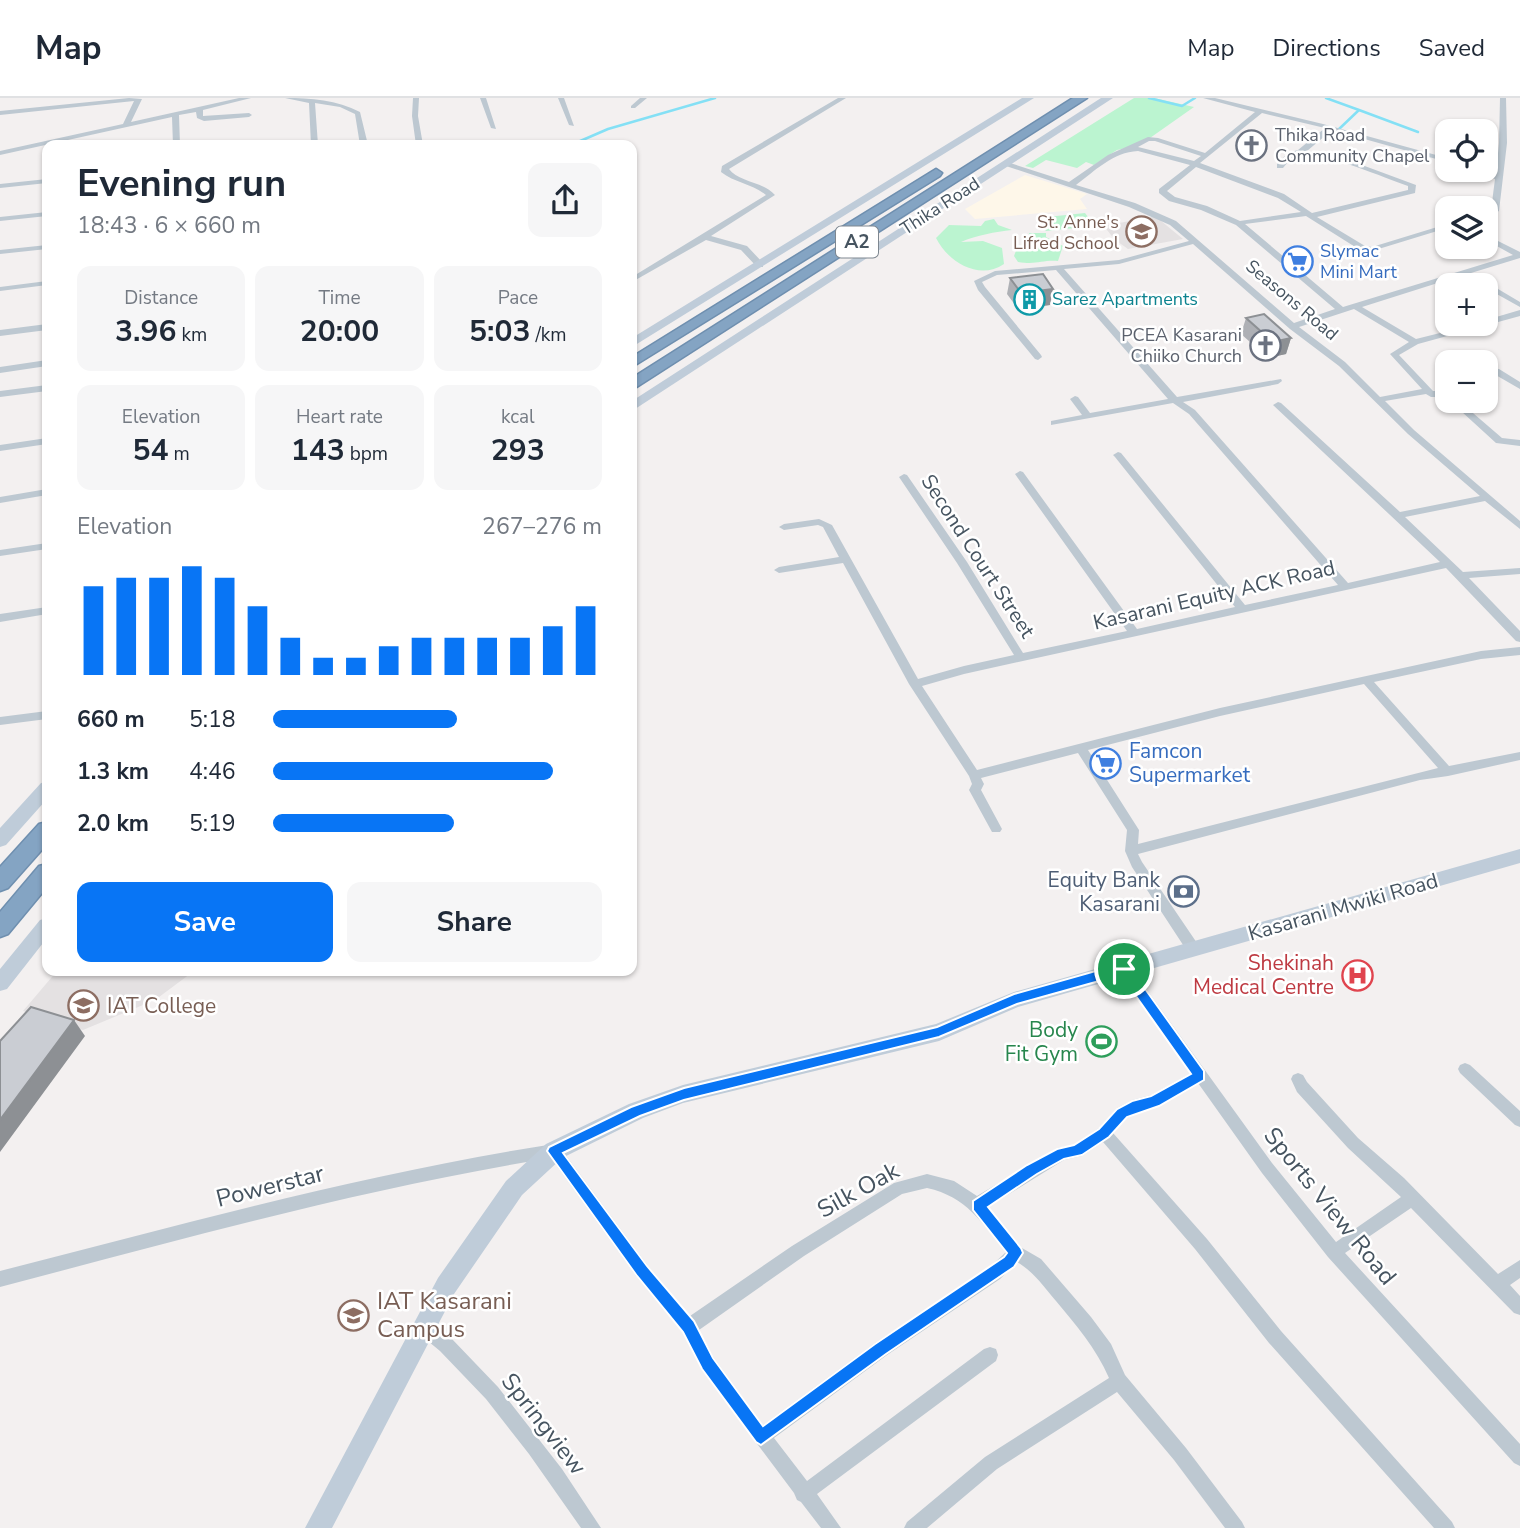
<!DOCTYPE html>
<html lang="en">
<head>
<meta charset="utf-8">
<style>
  :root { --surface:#fff; --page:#f6f6f7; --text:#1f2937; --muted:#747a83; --line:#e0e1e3; --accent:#0875f5 }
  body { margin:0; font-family:"Nunito Sans",sans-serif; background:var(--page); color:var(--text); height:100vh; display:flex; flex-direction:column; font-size:26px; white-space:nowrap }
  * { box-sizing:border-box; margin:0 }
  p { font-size:23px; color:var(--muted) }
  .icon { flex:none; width:38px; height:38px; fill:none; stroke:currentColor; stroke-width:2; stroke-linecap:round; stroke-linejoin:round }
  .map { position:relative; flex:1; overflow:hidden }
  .panel { position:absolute; left:42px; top:42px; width:595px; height:836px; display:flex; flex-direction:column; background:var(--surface); border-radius:14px; box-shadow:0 2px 5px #0004 }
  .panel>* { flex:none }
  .tools { position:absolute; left:1435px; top:21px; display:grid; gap:14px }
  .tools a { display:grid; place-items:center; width:63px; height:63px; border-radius:14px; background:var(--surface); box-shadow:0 2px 5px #0004; font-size:35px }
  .pin { position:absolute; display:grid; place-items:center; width:60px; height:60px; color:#fff; margin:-30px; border:4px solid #fff; border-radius:50%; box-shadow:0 2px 7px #0007 }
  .round { display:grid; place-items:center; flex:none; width:74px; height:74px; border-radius:14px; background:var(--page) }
  .headline { display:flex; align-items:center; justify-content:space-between; height:119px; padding:0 35px }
  h1 { font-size:38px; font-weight:700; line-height:52px }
  .metrics { display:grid; grid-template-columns:repeat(3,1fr); gap:10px; height:119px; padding:7px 35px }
  .metrics div { display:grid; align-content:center; border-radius:14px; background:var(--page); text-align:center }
  .metrics b { font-size:30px; font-weight:700 }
  .metrics small { font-size:19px; font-weight:400 }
  .metrics p { font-size:19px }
  .chart { height:196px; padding:14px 35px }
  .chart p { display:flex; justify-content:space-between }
  .chart svg { width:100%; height:126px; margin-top:7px; stroke:var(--accent); stroke-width:6 }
  .button { display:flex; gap:14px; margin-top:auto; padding:14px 35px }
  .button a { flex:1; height:80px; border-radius:14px; background:var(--accent); color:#fff; font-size:28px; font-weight:700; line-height:80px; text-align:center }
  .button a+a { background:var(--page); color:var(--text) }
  ul { padding:0 35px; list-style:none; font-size:23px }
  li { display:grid; grid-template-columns:112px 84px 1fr; align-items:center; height:52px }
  li i { height:18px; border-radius:9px; background:var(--accent) }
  header { display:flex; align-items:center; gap:42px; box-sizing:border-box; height:98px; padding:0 35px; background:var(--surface); border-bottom:2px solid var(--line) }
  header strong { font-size:33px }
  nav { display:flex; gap:38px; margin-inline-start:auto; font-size:24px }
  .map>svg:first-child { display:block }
  .commercial { fill:#fef7e9 }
  .education { fill:#e4e1e2 }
  .green { fill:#bbf4d0 }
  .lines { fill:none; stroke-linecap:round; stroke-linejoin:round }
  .stream { stroke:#84e0f5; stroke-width:2.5 }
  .highway-casing { stroke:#6f8faf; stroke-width:3 }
  .street { fill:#bdc8d1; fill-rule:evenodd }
  .secondary { fill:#bfccd9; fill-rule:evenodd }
  .highway { fill:#84a4c3; fill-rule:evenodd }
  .wall { fill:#aeb0b5 }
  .shaded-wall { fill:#8d9094 }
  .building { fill:#cacdd3; stroke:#8d9094; stroke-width:2 }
  .route { fill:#0875f5; stroke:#fff; stroke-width:2; fill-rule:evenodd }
  .labels { text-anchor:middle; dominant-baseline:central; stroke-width:5; stroke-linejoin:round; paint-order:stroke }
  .far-worship-label { font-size:18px; fill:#5b616d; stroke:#fff; text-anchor:start }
  .far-street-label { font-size:18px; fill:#465460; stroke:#fff }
  .far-education-label { font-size:18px; fill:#785e54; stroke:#fff; text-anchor:end }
  .far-shop-label { font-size:18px; fill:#366cbe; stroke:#fff; text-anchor:start }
  .far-culture-label { font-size:18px; fill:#0d838f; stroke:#fff; text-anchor:start }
  .shield { fill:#fff; stroke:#7e8790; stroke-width:2 }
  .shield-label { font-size:19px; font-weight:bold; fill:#465460 }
  .street-label { font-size:21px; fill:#465460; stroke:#fff }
  .shop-label { font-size:21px; fill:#366cbe; stroke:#fff; text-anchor:start }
  .service-label { font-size:21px; fill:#4e5e75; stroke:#fff; text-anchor:end }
  .health-label { font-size:21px; fill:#be3a42; stroke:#fff; text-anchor:end }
  .education-label { font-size:21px; fill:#785e54; stroke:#fff; text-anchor:start }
  .leisure-label { font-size:21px; fill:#27864d; stroke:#fff; text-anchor:end }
  .near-street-label { font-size:24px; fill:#465460; stroke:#fff }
  .near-education-label { font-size:24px; fill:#785e54; stroke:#fff; text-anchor:start }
</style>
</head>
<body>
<header>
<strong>Map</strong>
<nav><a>Map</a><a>Directions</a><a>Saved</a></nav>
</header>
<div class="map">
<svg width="1520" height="1430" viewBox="0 0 1520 1430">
  <rect width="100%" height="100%" fill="#f3f0f0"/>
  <path class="commercial" d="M1025 77 1087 96 1080 101 1087 111 975 121 965 111Z"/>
  <path class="education" d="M1155 118 1183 141 1128 151 1114 141 1104 128Z
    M57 873H194L155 902 83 932 23 913Z"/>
  <path class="green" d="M1134 0H1154L1194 9 1140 47 1117 52 1094 67 1086 64 1077 70 1046 62 1033 70 1025 68Z
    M1085 115 1095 128 1046 133 1037 120Z
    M994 121 998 127 1012 132C995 134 977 137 961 144L983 143 1002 150 1004 166C979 183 948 164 936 140L949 127 981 128 985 123Z
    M1029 135H1046V139L1063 148 1058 163C1041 162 1037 167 1018 164L1014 158 1017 150 1030 148Z"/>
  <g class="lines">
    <path class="stream" d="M1149 0 1182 8 1195 0
      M1326 0 1359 12 1338 32
      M1359 12 1418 34
      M571 47 608 31 715 0"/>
    <defs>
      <path id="highway" d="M1073 0H1087L632 292V280Z
        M936 71 942 75 940 78 632 269V259Z
        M47 724V746L8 790 0 793V769L39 726Z
        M47 766V789L8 836 0 839V814L39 768Z"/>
    </defs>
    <use href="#highway" class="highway-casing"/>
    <path class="street" d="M129 0 142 1 131 24 239 0H251L203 12V18L249 15 252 17 249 19 204 23 197 20 196 14 179 17 180 47H173L172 19 0 57V53L123 26 134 3 0 17V13Z
      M285 0C311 0 337 2 360 14L368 47H360L355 16 340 9 315 5 318 47H311L309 5Z
      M413 0H419L418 18 423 47H416L412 18Z
      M480 0H486L496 31 491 30Z
      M558 0H564L574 28 569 27Z
      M640 0H647L635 10H631V8Z
      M838 0H846L729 71C738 84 762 83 775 97L711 138 747 148 763 165V169H757L741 152 706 142 632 184V179L766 97C753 86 735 85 721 74L722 68Z
      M1203 0H1215L1323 26 1447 60V64L1332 32 1307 53 1335 57 1416 87 1415 95 1317 119 1365 148 1372 149 1447 126V130L1372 153 1360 152 1306 118 1245 126 1343 209 1513 157 1486 142V137L1520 154V160L1471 175 1520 204V209L1486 190V187H1480L1463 177 1362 209 1416 241 1476 226H1486V222L1520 212V218L1418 246 1399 257 1433 293H1447V299H1431L1426 296 1385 303 1414 332 1520 423V431L1485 403 1405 419 1463 474 1520 470V476L1469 480 1520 533V544L1516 543 1446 470 964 576 922 588 977 672 1220 610 1481 553 1520 549V557L1481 561 1374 584 1449 668 1520 654V662L1448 678 1420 682 1138 756 1142 764 1199 848 1201 852 1199 856 1194 857 1189 856 1132 769 1125 753 1127 732 1078 655 981 680 984 686 981 692 1002 731 1000 734H992L969 692 972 686 969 678 909 586 843 465 779 475 774 472 779 469 839 459 823 429 818 427 784 432 779 429 784 426 819 421 832 427 918 581 964 568 1014 557 957 465 899 379 904 376 907 377 967 464 1023 555 1127 533 1015 376 1020 373 1023 374 1137 531 1235 509 1115 359 1113 357 1118 354 1121 355 1245 507 1338 487 1189 316 1173 305 1051 327V323L1082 317 1070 301 1075 298 1078 299 1090 315 1168 301 1056 172 997 177 982 184 985 189 1041 257 1042 259 1038 262 1035 261 978 192 974 183 995 173 1119 162 1189 143 1170 127 1129 109 1000 66 1007 64 1069 84 1108 57 1148 39 1158 40 1205 55 1255 14ZM1262 15 1325 30 1298 52 1288 55 1277 66V70H1283C1288 64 1293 57 1300 56 1324 54 1383 79 1408 88V92L1312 115 1284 96 1200 65ZM1149 43H1155L1201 58 1194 63 1138 49ZM1138 53 1190 67 1159 91V95L1169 103 1201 112 1236 127 1335 211 1294 225 1176 123 1135 105 1076 87C1095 73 1113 54 1138 53ZM1196 69 1278 100 1301 114 1240 123 1207 108 1175 99 1167 93ZM1193 146 1290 231 1339 268 1408 336 1480 398 1400 414 1281 305 1278 304 1273 307 1440 464 1348 485 1195 312 1183 304 1278 286 1282 283 1281 281 1177 299 1064 171 1119 166ZM1354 211 1409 244 1390 256 1422 291 1380 299 1345 264 1299 229ZM1364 586 1438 670 1138 746 1139 732 1088 652 1220 618Z
      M1500 0H1506L1507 45 1499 113 1486 120V115L1491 112 1495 81 1471 72H1482L1496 76 1499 45Z
      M273 43 277 45 275 46 246 47 250 45Z
      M47 81V85L0 90V86Z
      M47 114V118L0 123V119Z
      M47 147V151L0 156V152Z
      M47 183V187L0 193V189Z
      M47 226V232L0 238V232Z
      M47 262V268L0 275V269Z
      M1486 270 1499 271 1520 284V291L1494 276H1486Z
      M47 287V293L0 299V293Z
      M1450 303H1459L1502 340 1520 342V348L1496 345Z
      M47 340V346L0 353V347Z
      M47 391V397L0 405V399Z
      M47 445V451L0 458V452Z
      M47 509V516L0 524V516Z
      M47 613V621L0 627V619Z
      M1124 865 1129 867 1272 1065 1336 1144 1401 1099 1348 1050 1297 994 1291 981 1293 977 1298 975 1303 977 1307 984 1358 1040 1404 1080 1498 1176 1520 1162V1180L1510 1187 1520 1198V1217L1514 1215 1411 1110 1345 1155 1520 1346V1368L1514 1365 1328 1159 1262 1075 1198 985 1159 1008 1140 1013 1127 1020 1113 1035 1207 1141 1281 1233 1452 1424 1455 1430H1434L1269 1245 1195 1151 1103 1044 1082 1058 1064 1062 988 1109 1022 1150 1041 1161 1091 1219 1111 1246 1125 1277 1186 1350 1242 1424 1245 1430H1225L1174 1362 1117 1294 997 1371 927 1430H904L907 1424 985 1359 1109 1280C1096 1250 1076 1227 1056 1203 1044 1189 1034 1174 1017 1164L1000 1181 887 1257 774 1340 807 1383 984 1251 990 1249 996 1251 998 1257 996 1263 817 1396 841 1430H821L801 1404 797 1402 794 1395 702 1272 683 1235 636 1178 551 1060C364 1090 183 1141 0 1189V1173C184 1126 366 1075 554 1046L559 1048 648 1168 690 1218 792 1148 894 1085 927 1076 954 1083 977 1098 1057 1050 1074 1047 1099 1030 1117 1010 1132 1002 1151 997 1191 975 1119 875 1117 871 1119 867ZM927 1090C967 1099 981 1124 1006 1154L988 1171 875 1245 763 1327 714 1260 699 1232 804 1158 902 1096Z
      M1465 965 1470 967 1520 1013V1029L1515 1027 1460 975 1458 971 1460 967Z
      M423 1220 452 1241 498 1289 562 1371 601 1430H581L529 1356 486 1301 440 1253 417 1234 415 1228 417 1222Z"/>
    <path class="secondary" d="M1022 0H1034L632 249V240Z
      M1101 0H1113L632 313V303Z
      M47 684V701L6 747 0 749V730L41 685Z
      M1520 751V765L1018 909 939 943 683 1005 643 1020 562 1060 522 1097 454 1196 332 1430H305L438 1180 506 1083 546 1046 629 1006 683 987 936 926 1014 894Z
      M47 820V840L7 891 0 893V871L40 822Z"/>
    <use href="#highway" class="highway"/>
  </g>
  <path class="wall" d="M1010 180 1050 207 1018 211 1007 196Z
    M1246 220 1291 240 1286 256 1268 260 1241 236Z"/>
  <path class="shaded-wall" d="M1053 191 1050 207 1018 211 1021 195Z
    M1291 240 1286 256 1268 260 1273 244Z
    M74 922 85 938 0 1054V1022Z"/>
  <path class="building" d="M1043 176 1053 191 1021 195 1010 180Z
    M1264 216 1291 240 1273 244 1246 220Z
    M31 909 74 922 0 1022V943Z"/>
  <path class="route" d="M1124 865 1128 867 1204 973V982L1159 1008 1127 1019 1109 1039 1082 1057 1064 1061 1037 1076 988 1109 1021 1150 1023 1155 1014 1169 886 1256 761 1347 756 1344 702 1271 683 1234 637 1178 547 1053 549 1049 631 1009 684 990 937 929 1014 896ZM1121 877 1191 976 1151 998 1132 1003 1117 1011 1099 1031 1074 1047 1057 1051 1027 1067 973 1103V1112L1007 1155 1004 1159 875 1246 763 1328 713 1260 694 1223 647 1168 563 1055 640 1018 684 1002 939 939 1017 906Z"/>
  <defs>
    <symbol id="church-ring" viewBox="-11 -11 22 22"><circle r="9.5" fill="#fff" stroke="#6b7280" stroke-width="1.5"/><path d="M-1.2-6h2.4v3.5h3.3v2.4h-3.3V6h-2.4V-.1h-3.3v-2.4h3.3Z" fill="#6b7280"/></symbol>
    <symbol id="school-ring" viewBox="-11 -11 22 22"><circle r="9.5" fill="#fff" stroke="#8d6e63" stroke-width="1.5"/><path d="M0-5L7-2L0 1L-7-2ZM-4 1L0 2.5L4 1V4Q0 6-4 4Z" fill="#8d6e63"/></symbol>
    <symbol id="supermarket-ring" viewBox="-11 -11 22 22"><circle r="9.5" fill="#fff" stroke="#3f7fe0" stroke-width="1.5"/><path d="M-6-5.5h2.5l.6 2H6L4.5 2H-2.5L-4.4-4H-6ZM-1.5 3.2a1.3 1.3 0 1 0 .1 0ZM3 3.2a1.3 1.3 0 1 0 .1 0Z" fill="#3f7fe0"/></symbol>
    <symbol id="building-ring" viewBox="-11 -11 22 22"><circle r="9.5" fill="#fff" stroke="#0f9aa8" stroke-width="1.5"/><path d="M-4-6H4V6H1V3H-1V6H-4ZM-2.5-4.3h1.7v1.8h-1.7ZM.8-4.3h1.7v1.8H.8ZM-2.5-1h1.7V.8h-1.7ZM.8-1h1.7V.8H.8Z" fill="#0f9aa8"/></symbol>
    <symbol id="bank-ring" viewBox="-11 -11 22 22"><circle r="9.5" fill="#fff" stroke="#5c6f8a" stroke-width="1.5"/><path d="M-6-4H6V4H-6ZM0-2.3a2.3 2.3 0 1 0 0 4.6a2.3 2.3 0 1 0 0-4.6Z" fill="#5c6f8a"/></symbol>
    <symbol id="hospital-ring" viewBox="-11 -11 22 22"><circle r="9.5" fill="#fff" stroke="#e0444e" stroke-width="1.5"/><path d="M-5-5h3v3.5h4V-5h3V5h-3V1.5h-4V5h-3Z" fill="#e0444e"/></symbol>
    <symbol id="university-ring" viewBox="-11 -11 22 22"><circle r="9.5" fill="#fff" stroke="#8d6e63" stroke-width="1.5"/><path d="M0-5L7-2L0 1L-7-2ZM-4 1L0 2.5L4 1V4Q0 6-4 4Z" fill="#8d6e63"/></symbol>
    <symbol id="stadium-ring" viewBox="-11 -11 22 22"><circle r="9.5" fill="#fff" stroke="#2e9e5b" stroke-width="1.5"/><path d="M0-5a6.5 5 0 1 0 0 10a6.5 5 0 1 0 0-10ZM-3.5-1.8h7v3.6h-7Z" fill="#2e9e5b"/></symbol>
  </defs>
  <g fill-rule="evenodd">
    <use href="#church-ring" x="1234" y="30" width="35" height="35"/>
    <use href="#school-ring" x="1124" y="116" width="35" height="35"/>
    <use href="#supermarket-ring" x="1280" y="146" width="35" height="35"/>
    <use href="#building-ring" x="1012" y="184" width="35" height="35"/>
    <use href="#church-ring" x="1248" y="230" width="35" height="35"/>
    <use href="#supermarket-ring" x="1088" y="648" width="35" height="35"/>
    <use href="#bank-ring" x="1166" y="776" width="35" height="35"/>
    <use href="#hospital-ring" x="1340" y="860" width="35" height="35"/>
    <use href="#university-ring" x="66" y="890" width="35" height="35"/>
    <use href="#stadium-ring" x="1084" y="926" width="35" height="35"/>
    <use href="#university-ring" x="336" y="1200" width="35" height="35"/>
  </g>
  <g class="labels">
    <g class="far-worship-label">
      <text x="1275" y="37">Thika Road<tspan x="1275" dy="21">Community Chapel</tspan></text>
      <text x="1242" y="237" text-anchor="end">PCEA Kasarani<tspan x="1242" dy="21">Chiiko Church</tspan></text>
    </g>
    <g class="far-street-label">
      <text transform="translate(940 108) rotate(-33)">Thika Road</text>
      <text transform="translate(1292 202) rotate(40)">Seasons Road</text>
    </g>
    <g class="far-education-label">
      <text x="1119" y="124">St. Anne's<tspan x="1119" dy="21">Lifred School</tspan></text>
    </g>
    <g class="far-shop-label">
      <text x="1320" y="153">Slymac<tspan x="1320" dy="21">Mini Mart</tspan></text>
    </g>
    <g class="far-culture-label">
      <text x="1052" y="201">Sarez Apartments</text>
    </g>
    <rect class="shield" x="836" y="128.5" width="42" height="31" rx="5"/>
    <g class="shield-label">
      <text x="857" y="144">A2</text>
    </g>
    <g class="street-label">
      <text transform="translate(978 458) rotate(57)">Second Court Street</text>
      <text transform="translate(1214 497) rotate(-13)">Kasarani Equity ACK Road</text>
      <text transform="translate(1343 809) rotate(-16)">Kasarani Mwiki Road</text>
    </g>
    <g class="shop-label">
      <text x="1129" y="653">Famcon<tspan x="1129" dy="24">Supermarket</tspan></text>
    </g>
    <g class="service-label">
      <text x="1160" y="782">Equity Bank<tspan x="1160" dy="24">Kasarani</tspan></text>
    </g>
    <g class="health-label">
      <text x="1334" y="865">Shekinah<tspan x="1334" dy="24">Medical Centre</tspan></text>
    </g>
    <g class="education-label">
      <text x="107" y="908">IAT College</text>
    </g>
    <g class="leisure-label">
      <text x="1078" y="932">Body<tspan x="1078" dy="24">Fit Gym</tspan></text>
    </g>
    <g class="near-street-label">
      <text transform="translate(270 1088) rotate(-14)">Powerstar</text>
      <text transform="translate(858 1092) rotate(-29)">Silk Oak</text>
      <text transform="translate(1330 1108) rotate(51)">Sports View Road</text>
      <text transform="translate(544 1326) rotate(52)">Springview</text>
    </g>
    <g class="near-education-label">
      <text x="377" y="1203">IAT Kasarani<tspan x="377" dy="28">Campus</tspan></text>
    </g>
  </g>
</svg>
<div class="tools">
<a><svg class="icon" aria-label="locate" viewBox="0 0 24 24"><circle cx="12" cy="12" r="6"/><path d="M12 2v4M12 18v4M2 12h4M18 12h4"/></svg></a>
<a><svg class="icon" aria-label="layers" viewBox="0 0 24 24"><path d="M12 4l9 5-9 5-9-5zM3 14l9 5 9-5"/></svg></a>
<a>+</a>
<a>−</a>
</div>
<div class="pin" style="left:1124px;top:871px;background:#1e9e55"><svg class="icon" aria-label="arrive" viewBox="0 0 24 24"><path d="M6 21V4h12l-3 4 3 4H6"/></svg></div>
<section class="panel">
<div class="headline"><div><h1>Evening run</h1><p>18:43 · 6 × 660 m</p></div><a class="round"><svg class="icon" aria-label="share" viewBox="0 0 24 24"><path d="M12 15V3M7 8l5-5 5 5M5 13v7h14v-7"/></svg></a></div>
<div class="metrics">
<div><p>Distance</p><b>3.96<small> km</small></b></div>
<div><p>Time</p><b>20:00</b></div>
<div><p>Pace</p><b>5:03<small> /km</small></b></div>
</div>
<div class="metrics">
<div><p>Elevation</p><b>54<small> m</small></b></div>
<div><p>Heart rate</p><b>143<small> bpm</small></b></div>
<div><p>kcal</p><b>293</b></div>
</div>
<div class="chart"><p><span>Elevation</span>267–276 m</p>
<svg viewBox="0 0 160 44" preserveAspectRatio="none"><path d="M5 44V13M15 44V10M25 44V10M35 44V6M45 44V10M55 44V20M65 44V31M75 44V38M85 44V38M95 44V34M105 44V31M115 44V31M125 44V31M135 44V31M145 44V27M155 44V20"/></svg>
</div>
<ul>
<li><b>660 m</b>5:18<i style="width:56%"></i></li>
<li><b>1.3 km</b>4:46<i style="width:85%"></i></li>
<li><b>2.0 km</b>5:19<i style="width:55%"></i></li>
</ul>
<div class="button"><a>Save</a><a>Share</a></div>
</section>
</div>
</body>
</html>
